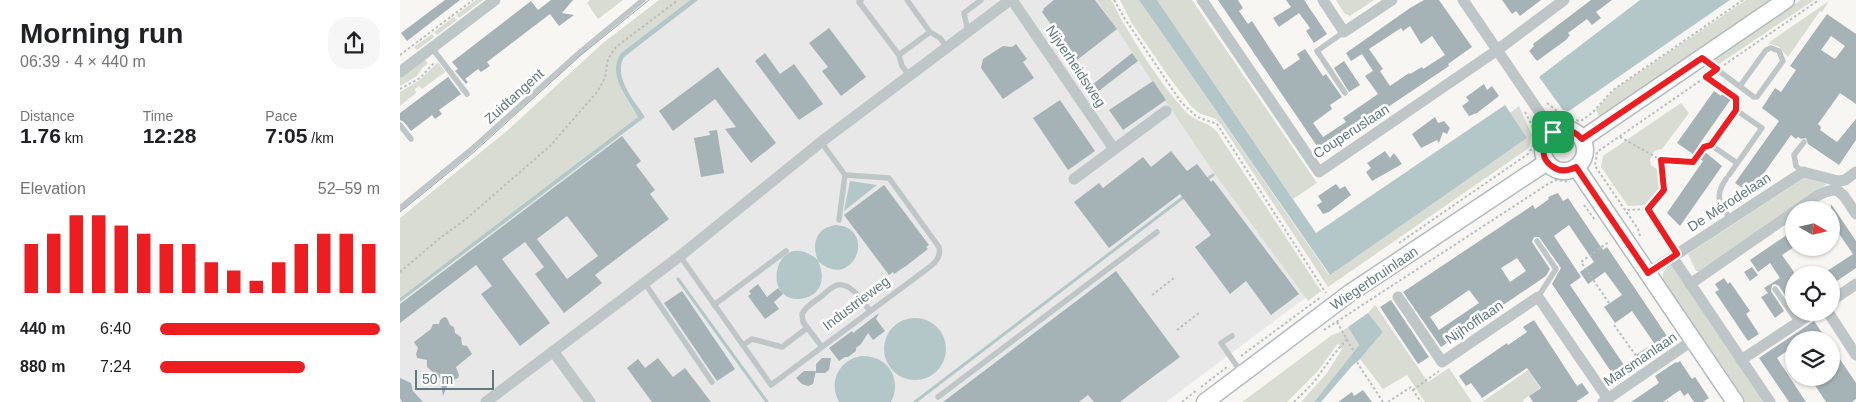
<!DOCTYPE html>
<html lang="en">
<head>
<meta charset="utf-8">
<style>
  :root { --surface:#fff; --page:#f6f6f6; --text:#202124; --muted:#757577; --accent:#ec1e22 }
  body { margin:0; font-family:Arial,sans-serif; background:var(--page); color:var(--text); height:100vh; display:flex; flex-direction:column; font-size:19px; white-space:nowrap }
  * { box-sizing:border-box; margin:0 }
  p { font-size:16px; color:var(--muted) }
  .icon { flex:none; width:28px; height:28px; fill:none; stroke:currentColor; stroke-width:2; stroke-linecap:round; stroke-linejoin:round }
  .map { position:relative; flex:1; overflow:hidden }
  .sheet { display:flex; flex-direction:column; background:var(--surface); width:400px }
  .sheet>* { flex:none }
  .needle { width:32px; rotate:99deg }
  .controls { position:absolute; left:1385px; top:201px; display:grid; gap:10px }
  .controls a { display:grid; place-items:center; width:55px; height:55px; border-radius:50%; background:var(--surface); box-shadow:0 1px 4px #0004; font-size:25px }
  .scale { position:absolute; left:15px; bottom:12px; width:79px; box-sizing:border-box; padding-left:5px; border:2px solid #607a80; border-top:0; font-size:14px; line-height:18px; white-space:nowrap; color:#607a80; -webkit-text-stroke:4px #fff; paint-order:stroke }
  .pin { position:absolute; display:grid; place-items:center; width:42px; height:42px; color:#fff; margin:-21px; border-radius:10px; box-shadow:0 2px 8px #0006 }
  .round { display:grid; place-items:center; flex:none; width:52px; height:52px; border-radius:20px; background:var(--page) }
  .head { display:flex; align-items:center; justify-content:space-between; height:85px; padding:0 20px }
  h1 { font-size:28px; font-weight:600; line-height:38px }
  .figures { display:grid; grid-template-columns:repeat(3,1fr); gap:8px; height:85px; padding:5px 20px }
  .figures div { display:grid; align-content:center }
  .figures b { font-size:21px; font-weight:600 }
  .figures small { font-size:14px; font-weight:400 }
  .figures p { font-size:14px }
  .chart { height:140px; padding:10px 20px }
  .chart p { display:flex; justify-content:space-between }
  .chart svg { width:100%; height:90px; margin-top:5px; stroke:var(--accent); stroke-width:6 }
  ul { padding:0 20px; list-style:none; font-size:16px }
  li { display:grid; grid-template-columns:80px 60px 1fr; align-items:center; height:38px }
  li i { height:12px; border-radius:6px; background:var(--accent) }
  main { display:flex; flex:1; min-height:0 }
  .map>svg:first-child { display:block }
  .built { fill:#e7e8e7 }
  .green { fill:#d8dcd2 }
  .water { fill:#b4c7c8 }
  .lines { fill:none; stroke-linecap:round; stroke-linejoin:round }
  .stream { stroke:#b4c7c8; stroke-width:3 }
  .building { fill:#a6b3b6; fill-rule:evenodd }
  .secondary-casing { stroke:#b1babd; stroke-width:19 }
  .path { stroke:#b9bebf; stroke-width:2; stroke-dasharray:2.5 2.5; stroke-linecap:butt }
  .lane { stroke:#bfc6c8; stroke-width:5.5 }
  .street { stroke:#bfc6c8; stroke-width:11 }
  .secondary { stroke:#fff; stroke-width:16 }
  .tram { stroke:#9ea9ac; stroke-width:1 }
  .route-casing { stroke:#fff; stroke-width:10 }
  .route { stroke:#ec1e22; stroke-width:6 }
  .labels { text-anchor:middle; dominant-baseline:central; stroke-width:5; stroke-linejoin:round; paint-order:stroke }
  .street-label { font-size:14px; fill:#607a80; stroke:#fff }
</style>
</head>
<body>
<main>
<section class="sheet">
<div class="head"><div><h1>Morning run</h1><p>06:39 · 4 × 440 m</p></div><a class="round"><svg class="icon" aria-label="share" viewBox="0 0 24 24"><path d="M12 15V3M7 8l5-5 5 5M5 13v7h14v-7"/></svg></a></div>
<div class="figures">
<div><p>Distance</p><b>1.76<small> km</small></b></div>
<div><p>Time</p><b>12:28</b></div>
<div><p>Pace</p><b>7:05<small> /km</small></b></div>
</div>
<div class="chart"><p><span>Elevation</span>52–59 m</p>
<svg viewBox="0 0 160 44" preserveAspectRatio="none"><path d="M5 44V20M15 44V15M25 44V6M35 44V6M45 44V11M55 44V15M65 44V20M75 44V20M85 44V29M95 44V33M105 44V38M115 44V29M125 44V20M135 44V15M145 44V15M155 44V20"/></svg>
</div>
<ul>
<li><b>440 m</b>6:40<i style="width:100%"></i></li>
<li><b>880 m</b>7:24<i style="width:66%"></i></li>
</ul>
</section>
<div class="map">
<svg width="1456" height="402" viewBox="0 0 1456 402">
  <rect width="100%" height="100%" fill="#f7f6f3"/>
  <path class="built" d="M297 0H698L909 295 766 402H0V302L223 82 219 67 224 56Z"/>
  <path class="green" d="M76 0H83L59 18 56 15Z
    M190 0H223L198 19 187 3Z
    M259 0H290L221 53C207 74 227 98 238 117L0 298V218L108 130 203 43Z
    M697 0H711C717 9 720 19 726 27 743 56 763 87 786 112 795 122 808 121 817 132L921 291 908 301 813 171Z
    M720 0H739L929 275 1127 138 1110 113 1119 106 1132 135 1129 148 928 287 823 127 816 119 799 113 791 106 769 77 731 22Z
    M757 0H792L917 183 893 199Z
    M936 0H974L950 16 944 13Z
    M1346 0H1375L1199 117 1196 110 1215 89Z
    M1401 0H1414L1319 64 1316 63 1315 57Z
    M1429 1 1422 12 1420 11 1388 57 1379 47 1368 43Z
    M54 17 57 20 37 35 34 32Z
    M32 34 34 37 17 50 14 47Z
    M25 59 28 64 23 67 17 76 0 86V74Z
    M38 62 45 72 22 89 19 86 15 89 16 93 0 106V92L20 80Z
    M1281 103 1289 113 1262 149 1254 151 1250 160 1251 165 1258 170 1260 188 1246 205 1228 206 1201 167 1203 156Z
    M1404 178 1427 184 1299 271H1296L1288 254Z
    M1270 265H1272L1364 402H1343L1276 299C1267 289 1255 276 1270 265Z
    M975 305 1028 382 1049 368 1072 402H1025L1007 375 983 389 960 359 983 332 968 313Z
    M948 327 959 345 914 402H901L927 373 942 349 938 343 918 371 887 402H842L932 335 941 332Z
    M1128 370 1140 388 1123 400 1124 402H1082Z"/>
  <path class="water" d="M290 0H298L224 57C213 77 234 100 245 117L0 302V298L238 117C228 97 206 75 221 53Z
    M739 0H757L916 233 1105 105 1127 138 930 275Z
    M1240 0H1330L1169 111 1163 110 1139 77Z
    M450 181 477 185 444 211Z
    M435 225C479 227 453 293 418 261 425 275 423 294 405 298 358 309 374 223 418 260 411 245 416 228 435 225Z
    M968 313 983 332 960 359 952 366 921 402H914L959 345 948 327Z
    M484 349a31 31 0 1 1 62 0a31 31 0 1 1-62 0Z
    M461 356C487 354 503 379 491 402H439C428 382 439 360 461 356Z"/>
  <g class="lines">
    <path class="stream" d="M806 180 813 175
      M278 279 367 402
      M515 402 785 196"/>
  </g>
  <path class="building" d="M45 0H60L7 41 1 33Z
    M151 0H173L162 13 174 15 159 26 150 14 87 62 90 66 81 72 78 69 65 79 68 82 66 84 55 71 58 69 52 62 131 1 138 10Z
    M654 0H695L717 29 677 60 642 12 644 10 643 9Z
    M818 0H838L843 8 839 11 848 24 852 21 884 70 900 59 897 54 905 49 923 76 926 74 942 97 930 105 932 109 913 123 923 137 946 122 943 118 978 94 965 76 973 71 962 54 951 61 946 53 1010 8 1024 0H1039L1072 47 1048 64 1049 66 921 152ZM1010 26 1021 44 1032 36 1045 55 1023 69 1022 67 1010 74 1009 73 990 86 980 71 983 69 969 49 1001 28 1003 31Z
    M886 0H904L927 34 914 43 906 31 910 28 899 13 879 27 873 18 891 7Z
    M1102 0H1141L1120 16 1116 11 1112 14Z
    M1191 0H1212L1196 12 1201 18 1192 25 1187 19 1168 33 1170 35 1166 40 1137 61 1129 51 1134 46 1133 44Z
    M1427 14 1456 34V104L1440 93 1418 124 1421 127 1420 130 1437 142 1456 119V140L1439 165 1408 144 1406 138 1401 139 1398 137 1396 139 1391 135 1350 193 1335 183 1379 121 1362 108 1375 88 1381 92 1396 70 1390 66ZM1431 36 1445 46 1435 59 1421 50Z
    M429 28 466 77 441 96 422 71 428 67 409 43Z
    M616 44 627 59 623 62 634 78 603 99 581 68 583 59 603 46 612 47Z
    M365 53 380 74 394 64 423 104 399 120 355 61Z
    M732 53 738 61 692 96 687 89Z
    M944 61 960 85 949 92 934 68Z
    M318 67 376 143 351 163 325 129 336 127 315 99 273 131 259 111Z
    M48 77 61 94 39 110 42 114 35 119 32 115 11 131 4 122 0 120V113Z
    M753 81 766 100 723 130 709 110Z
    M1084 84 1087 90 1092 86 1099 96 1077 113 1069 116 1062 106 1069 101 1066 97Z
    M1314 91 1321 96 1322 94 1331 99 1298 146 1322 166 1280 226 1267 213 1303 161 1277 143Z
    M660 100 695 151 668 170 633 118Z
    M1035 117 1038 123 1044 121 1050 128 1047 134 1043 132 1039 143 1037 140 1021 148 1012 134Z
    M317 130 324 173 301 177 294 138 310 135 309 131Z
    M222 136 241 161 236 165 255 190 250 194 269 219 195 275 202 283 192 291 164 313 135 274 144 267 125 242 102 259 150 323 120 346 81 294 92 286 76 265 0 323V304ZM167 216 198 256 167 279 137 239Z
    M771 151 787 171 797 164 811 182 813 180 899 294 871 315 846 281 830 294 810 267 795 247 811 235 780 194 709 248 674 202 699 183 703 188 743 157 751 167Z
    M985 151 990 158 994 153 1002 164 972 181 966 172 971 168 967 163Z
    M936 184 940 189 945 186 951 195 929 212 923 214 917 205 922 202 918 196Z
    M484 185 529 245 526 247 528 249 506 266 494 274 493 272 489 275 444 215Z
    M1158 193 1163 201 1168 198 1203 250 1207 247 1271 342 1241 363 1236 355 1254 343 1232 311 1215 323 1211 317 1204 307 1222 295 1211 280 1205 272 1188 284 1180 272 1194 262 1169 225 1154 236 1181 277 1170 285 1230 374 1219 382 1217 378 1216 379 1152 284 1161 268 1139 237H1134L1132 242 1150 269 1146 276 1041 347 1003 292 1133 205 1135 209 1149 199 1148 197ZM1117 258 1126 271 1110 282 1101 268ZM1069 290 1079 303 1039 330 1030 317Z
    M1431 204 1456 241V268L1431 285V275H1421L1453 254 1431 222Z
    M1394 230V247L1382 255 1394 272V305L1392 306 1379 286 1375 284 1372 285 1371 291 1384 311 1375 318 1361 297 1368 293 1364 288 1380 278 1370 263 1358 272 1350 260Z
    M1352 267 1358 275 1350 281 1344 272Z
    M716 271 780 357 742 385 720 402H694L688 395 679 402H543Z
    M1324 278 1328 284 1330 282 1350 311 1346 314 1359 334 1348 341 1315 292 1319 290 1315 284Z
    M358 284 367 297 378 288 383 294 374 302 379 309 365 319 348 296 351 294 349 291Z
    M282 291 335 369 317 381 264 303Z
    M991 300 1029 357 1018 364 980 307Z
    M479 313 476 319 485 331 473 340 468 333 461 344 456 348V351L448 357H445L439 361 429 348 452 331 453 333Z
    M44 317 47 318 50 325 54 327 55 333 61 337 62 345 67 346 72 354 56 367 59 375 58 378 49 382 43 396 40 378 27 367V360L17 358 16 354 18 348 14 342 31 329 33 324H39L40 320Z
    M1134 320 1177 386 1182 383 1189 393 1176 402H1133L1129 396 1141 388 1127 368 1082 398 1071 383 1066 386 1059 376 1107 343 1108 345 1127 332 1123 327Z
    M1414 321 1427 340H1394V346L1377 358 1406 402H1389L1359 358Z
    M1431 346 1456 383V399L1452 402H1426L1410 378H1431Z
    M258 358 273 377 285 368 311 402H252L227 368 238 359 245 368Z
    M422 358H431L429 370 425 373H416V371L413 384 408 386 402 384 396 378 404 371H416V364Z
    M1280 361 1292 379 1295 377 1309 398 1303 402H1294L1288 393 1284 396 1280 390 1263 402H1231L1259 383 1255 376 1276 362 1277 363Z
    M0 378 11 383 13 391 23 402H2L0 398Z
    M963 390 972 402H938L952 392 954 396Z"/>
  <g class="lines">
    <defs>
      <path id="secondary" d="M1143 150a21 21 0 1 1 42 0a21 21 0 1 1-42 0Z
        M1182 139 1386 0
        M1176 167 1335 402
        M805 402 950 293 1147 162"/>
    </defs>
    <use href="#secondary" class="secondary-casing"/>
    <path class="path" d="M714 0 725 19 781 102 797 117 817 124 926 293
      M0 55 73 0
      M1324 65 1419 0
      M1306 77 1336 99V102
      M0 89 20 78 34 63
      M1147 103 1167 119 1181 121 1192 113 1213 90 1343 0
      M1220 137 1261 160 1264 190 1248 209 1226 210
      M1261 160 1293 162 1304 147
      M1184 205 1195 220
      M1249 210 1272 246
      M1240 236 1238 229 1195 166 1197 152 1310 74
      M999 243 1128 154C1140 136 1134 130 1125 112
      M0 272 40 238 66 219 150 146 197 92 205 78 208 59 216 47 278 0
      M752 295 774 278
      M1209 303 1181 262 1210 241
      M937 322 953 350 958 364 983 402
      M1214 325 1242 364
      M777 330 799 313
      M924 330 1148 184 1156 180 1170 182
      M841 356 921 297
      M801 387 827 367
      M1013 390 1039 371
      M1267 401 1268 402
      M782 402 797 390
      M894 402 914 382 934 354 947 339
      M988 402 1011 387 1021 402"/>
    <path class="lane" d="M461 0 459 2 499 55 502 66 509 75
      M507 0 530 32 540 38 547 47
      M568 32 564 13 581 0
      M944 32 917 51 945 93
      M32 48 67 94
      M499 55 530 32
      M1304 60 1354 97H1357L1383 61 1379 51 1371 48 1366 50 1340 86
      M0 125 11 139
      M1403 172 1396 166 1394 155 1404 142
      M1329 175 1362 128 1336 110 1311 145 1337 163
      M1326 179C1315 195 1318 203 1330 218
      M0 208 72 149 179 53 243 0
      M439 220 445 175
      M1137 241 1156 269 1138 297
      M280 256 371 385 531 266C537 261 541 255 539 247L489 178 445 175 421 142
      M244 282 312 382
      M1375 289 1398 323
      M314 305 386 251
      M832 336 821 343 841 372
      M343 345 352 339 382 347 407 328
      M422 347 403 322 402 314C406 306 415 301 422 296 426 292 432 286 438 285 452 283 463 302 470 311
      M538 397 757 232"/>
    <path class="street" d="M612 0 714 149
      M802 0 919 172 1096 51 1164 0
      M923 0 944 32 992 0
      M1063 0 1153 132
      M0 72 95 0
      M674 179 766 111
      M1397 210C1410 201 1421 190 1437 190L1444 196 1456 214
      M1273 258 1370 402
      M1248 273 1403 172 1438 181 1445 180 1456 172
      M1290 284 1394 212
      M998 297 1042 362 1138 297 1208 399
      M1431 301 1456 284
      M1428 312 1456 355
      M153 351 190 402
      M1341 360 1414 312
      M86 402 280 256 421 142 610 0
      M1203 402 1293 340"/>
    <use href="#secondary" class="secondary"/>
    <path class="tram" d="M0 212 74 152 181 55 249 0"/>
  </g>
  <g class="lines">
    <defs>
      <path id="route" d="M1302 58 1317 69 1306 77 1336 98V110L1311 145 1304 147 1293 162 1261 160 1264 190 1248 209 1277 254 1248 273 1176 167C1168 171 1160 172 1153 167 1128 152 1157 111 1182 139Z"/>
    </defs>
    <use href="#route" class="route-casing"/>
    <use href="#route" class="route"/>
  </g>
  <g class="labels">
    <g class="street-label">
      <text transform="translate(676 66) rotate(56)">Nijverheidsweg</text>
      <text transform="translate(114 96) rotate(-42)">Zuidtangent</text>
      <text transform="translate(951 131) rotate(-33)">Couperuslaan</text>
      <text transform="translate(1329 202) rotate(-33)">De Mérodelaan</text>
      <text transform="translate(974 278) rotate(-34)">Wiegerbruinlaan</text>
      <text transform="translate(456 303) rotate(-37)">Industrieweg</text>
      <text transform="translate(1074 322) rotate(-34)">Nijhofflaan</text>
      <text transform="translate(1240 359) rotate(-34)">Marsmanlaan</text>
    </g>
  </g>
</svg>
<div class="controls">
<a><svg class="needle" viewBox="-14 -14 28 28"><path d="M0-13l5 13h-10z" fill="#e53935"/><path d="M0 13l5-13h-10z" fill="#757577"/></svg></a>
<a><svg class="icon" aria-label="locate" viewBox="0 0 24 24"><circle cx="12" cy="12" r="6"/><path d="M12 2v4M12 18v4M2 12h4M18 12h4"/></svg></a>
<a><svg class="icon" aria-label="layers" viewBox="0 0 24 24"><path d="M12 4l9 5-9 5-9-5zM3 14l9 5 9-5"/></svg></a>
</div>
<div class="scale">50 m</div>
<div class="pin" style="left:1153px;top:132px;background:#1e9e55"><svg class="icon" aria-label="arrive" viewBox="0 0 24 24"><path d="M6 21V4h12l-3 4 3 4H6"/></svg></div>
</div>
</main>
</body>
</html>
